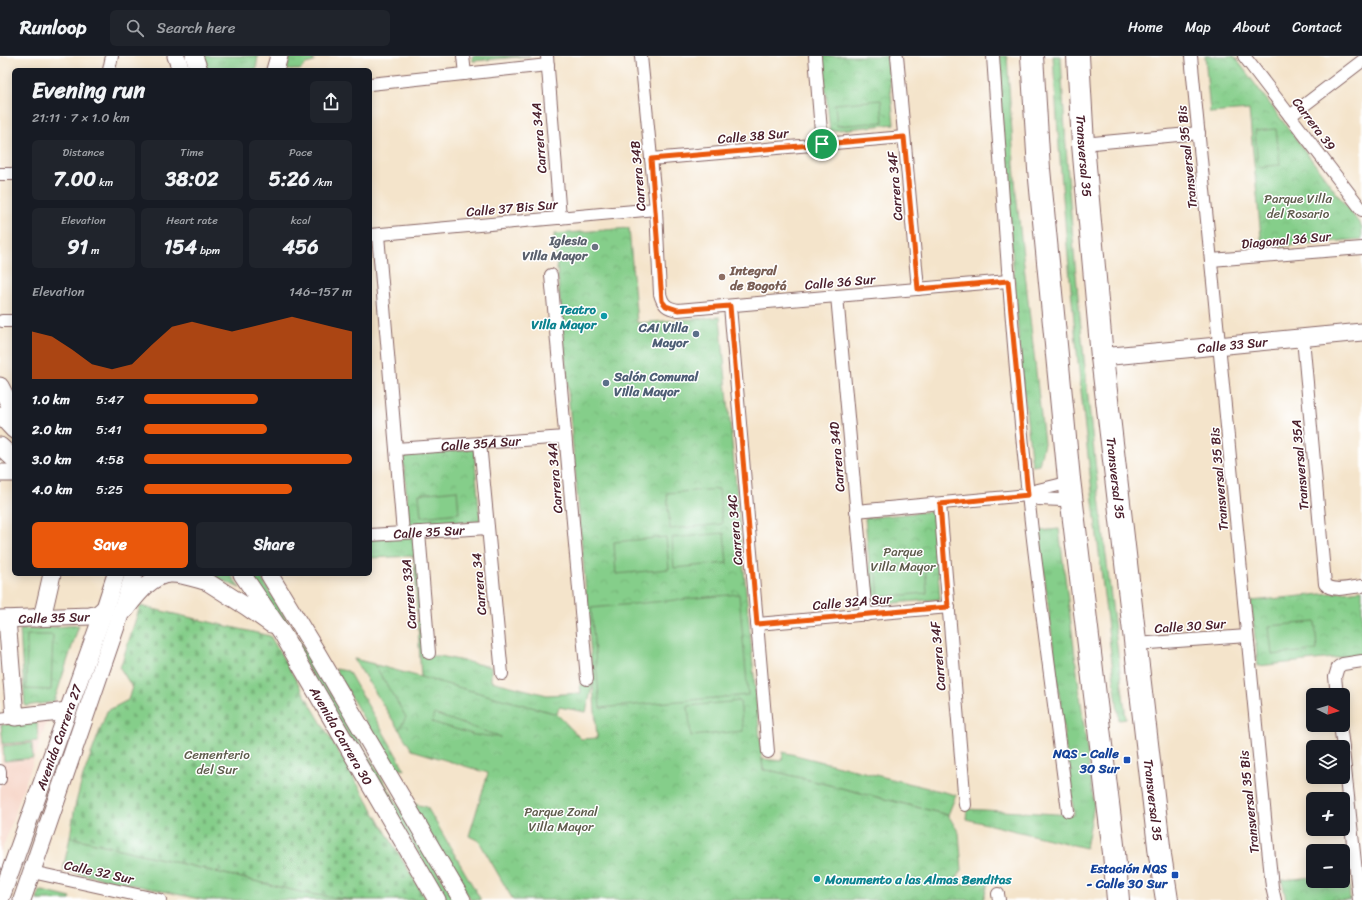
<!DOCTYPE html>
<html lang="en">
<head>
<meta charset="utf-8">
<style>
  :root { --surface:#171b24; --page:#20242c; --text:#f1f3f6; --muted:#9ea1a6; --line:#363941; --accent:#ea580c }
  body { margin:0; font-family:Sriracha,sans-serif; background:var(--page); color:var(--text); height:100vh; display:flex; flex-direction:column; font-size:15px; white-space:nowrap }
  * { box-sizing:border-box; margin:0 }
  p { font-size:13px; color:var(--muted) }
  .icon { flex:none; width:22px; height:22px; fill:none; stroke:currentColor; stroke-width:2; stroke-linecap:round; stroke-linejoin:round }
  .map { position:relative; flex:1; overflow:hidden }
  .panel { position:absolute; left:12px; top:12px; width:360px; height:508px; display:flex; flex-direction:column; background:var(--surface); border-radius:6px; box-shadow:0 2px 10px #0003 }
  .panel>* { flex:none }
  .needle { width:26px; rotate:95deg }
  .fabs { position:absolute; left:1306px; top:632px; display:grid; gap:8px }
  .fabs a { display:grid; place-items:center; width:44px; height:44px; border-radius:6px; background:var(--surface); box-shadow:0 2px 10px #0003; font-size:20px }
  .pin { position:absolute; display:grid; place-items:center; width:34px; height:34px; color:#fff; margin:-17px; border:2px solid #fff; border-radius:50%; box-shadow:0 1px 4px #0007 }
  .round { display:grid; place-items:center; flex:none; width:42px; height:42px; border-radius:6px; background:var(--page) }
  .summary { display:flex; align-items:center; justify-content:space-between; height:68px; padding:0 20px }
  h1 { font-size:22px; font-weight:800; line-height:30px }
  .figures { display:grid; grid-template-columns:repeat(3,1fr); gap:6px; height:68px; padding:4px 20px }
  .figures div { display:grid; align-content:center; border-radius:6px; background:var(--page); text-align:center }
  .figures b { font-size:20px; font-weight:800 }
  .figures small { font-size:11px; font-weight:400 }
  .figures p { font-size:11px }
  .chart { height:112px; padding:8px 20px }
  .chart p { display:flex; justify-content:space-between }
  .chart svg { width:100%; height:72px; margin-top:4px; fill:var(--accent); opacity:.7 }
  .cta { display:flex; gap:8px; margin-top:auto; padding:8px 20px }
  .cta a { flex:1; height:46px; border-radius:6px; background:var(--accent); color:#fff; font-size:16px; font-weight:800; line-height:46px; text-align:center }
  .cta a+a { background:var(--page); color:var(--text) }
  ul { padding:0 20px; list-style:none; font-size:13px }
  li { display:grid; grid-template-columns:64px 48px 1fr; align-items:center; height:30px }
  li i { height:10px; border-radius:5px; background:var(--accent) }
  header { display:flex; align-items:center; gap:24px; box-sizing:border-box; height:56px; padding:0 20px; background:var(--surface); border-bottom:1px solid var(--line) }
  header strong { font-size:19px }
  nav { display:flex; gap:22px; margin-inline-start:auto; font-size:14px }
  .search { width:280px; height:36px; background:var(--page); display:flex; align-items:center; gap:10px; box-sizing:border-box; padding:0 14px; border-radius:6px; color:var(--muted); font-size:15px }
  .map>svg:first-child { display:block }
  .built { fill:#f6d2c3 }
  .grass { fill:url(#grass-tufts); stroke:#68765a }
  .cemetery { fill:url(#cemetery-stones); stroke:#68765a }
  .park { fill:url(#park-crowns); stroke:#68765a }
  .garden { fill:#85ce8a; stroke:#68765a }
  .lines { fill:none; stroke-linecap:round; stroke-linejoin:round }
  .street-casing { stroke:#866463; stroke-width:14 }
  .secondary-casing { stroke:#866463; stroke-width:19 }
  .highway-casing { stroke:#866463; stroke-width:24 }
  .street { stroke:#fff; stroke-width:12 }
  .secondary { stroke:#fff; stroke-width:17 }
  .highway { stroke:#fff; stroke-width:22 }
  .route-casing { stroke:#fff; stroke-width:8 }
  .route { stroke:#ea580c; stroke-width:5 }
  .worship-dot { fill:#6b7280; stroke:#fff; stroke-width:1.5 }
  .education-dot { fill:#8d6e63; stroke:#fff; stroke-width:1.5 }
  .culture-dot { fill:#0f9aa8; stroke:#fff; stroke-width:1.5 }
  .service-dot { fill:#5c6f8a; stroke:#fff; stroke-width:1.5 }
  .transit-dot { fill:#1a4fb4; stroke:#fff; stroke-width:1.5 }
  .labels { text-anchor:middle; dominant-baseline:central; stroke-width:3; stroke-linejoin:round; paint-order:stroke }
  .street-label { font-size:13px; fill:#4a1f2b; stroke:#fff }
  .park-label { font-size:13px; fill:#5f5c4c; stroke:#fff }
  .worship-label { font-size:13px; font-weight:bold; fill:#5b616d; stroke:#fff; text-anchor:end }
  .education-label { font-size:13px; font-weight:bold; fill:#785e54; stroke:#fff; text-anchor:start }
  .culture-label { font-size:13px; font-weight:bold; fill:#0d838f; stroke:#fff; text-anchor:end }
  .service-label { font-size:13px; font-weight:bold; fill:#4e5e75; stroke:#fff; text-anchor:end }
  .transit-label { font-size:13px; font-weight:bold; fill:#164399; stroke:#fff; text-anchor:end }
</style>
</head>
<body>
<header>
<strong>Runloop</strong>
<div class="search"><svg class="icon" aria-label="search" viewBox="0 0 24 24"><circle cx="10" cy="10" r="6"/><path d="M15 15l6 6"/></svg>Search here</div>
<nav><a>Home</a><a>Map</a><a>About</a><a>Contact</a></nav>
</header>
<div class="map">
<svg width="1362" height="844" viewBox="0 0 1362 844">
  <defs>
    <pattern id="grass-tufts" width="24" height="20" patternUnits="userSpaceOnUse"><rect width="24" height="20" fill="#85ce8a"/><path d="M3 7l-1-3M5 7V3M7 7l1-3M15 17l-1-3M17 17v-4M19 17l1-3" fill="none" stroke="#74b077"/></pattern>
    <pattern id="cemetery-stones" width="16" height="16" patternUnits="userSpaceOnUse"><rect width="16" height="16" fill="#85ce8a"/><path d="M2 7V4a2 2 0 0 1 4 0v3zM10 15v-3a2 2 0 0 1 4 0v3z" fill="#74b077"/></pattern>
    <pattern id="park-crowns" width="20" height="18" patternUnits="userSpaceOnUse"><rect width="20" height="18" fill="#85ce8a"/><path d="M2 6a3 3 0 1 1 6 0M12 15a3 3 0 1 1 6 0" fill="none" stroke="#74b077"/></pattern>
  </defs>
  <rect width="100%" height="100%" fill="#fff"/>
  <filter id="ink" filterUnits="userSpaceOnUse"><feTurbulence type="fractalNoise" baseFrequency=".025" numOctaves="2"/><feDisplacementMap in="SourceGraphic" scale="8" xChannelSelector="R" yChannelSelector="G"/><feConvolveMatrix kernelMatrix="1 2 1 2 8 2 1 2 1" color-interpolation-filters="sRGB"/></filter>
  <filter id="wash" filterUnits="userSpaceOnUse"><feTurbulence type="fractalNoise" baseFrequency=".012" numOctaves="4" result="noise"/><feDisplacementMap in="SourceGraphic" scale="16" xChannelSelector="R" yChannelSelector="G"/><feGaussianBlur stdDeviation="0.9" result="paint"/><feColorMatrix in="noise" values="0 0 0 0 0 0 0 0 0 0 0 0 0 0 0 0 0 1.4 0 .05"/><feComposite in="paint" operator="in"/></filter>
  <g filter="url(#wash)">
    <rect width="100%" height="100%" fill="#f4e4cb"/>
    <path class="built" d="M48 663 0 799V728H3L0 668Z"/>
    <path class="grass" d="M201 0H258L256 14H207Z
      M290 0H313L314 6 306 8 300 14H287Z
      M997 0H1007L1016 137 1044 387 1039 409 1032 410 1020 300Z
      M1053 0H1061C1071 222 1099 443 1126 663L1119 664C1092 443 1066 222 1053 0Z
      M1059 473 1094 749 1086 792 966 763 967 753 1074 759 1039 475Z
      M416 480 426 600H440L491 611V625L547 639 581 637 580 628 593 627 586 656 559 651 557 658 421 622 414 500 370 502V483Z
      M208 518H230L240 532Z
      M251 518H259L455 844H446L413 788Z
      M335 613 348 615 405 714 392 712Z
      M783 696 956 739 948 759 773 715 763 714 762 703 782 705Z
      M411 747 427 751 481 844H471Z
      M70 781 309 838 353 844H204L63 814Z
      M39 834 71 842 70 844H37Z"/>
    <path class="cemetery" d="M140 550 270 580 426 844H353L309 838 70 781 75 750 83 720 107 655 128 644 132 631 120 612Z"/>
    <path class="park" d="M472 0H530L473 5Z
      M822 0H887L894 68 830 75Z
      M1205 0H1234L1362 171V183L1262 192 1249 54 1210 57Z
      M629 172 637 267 720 261 763 714 773 715 948 759 959 777 962 814 952 830 989 825 983 844H513L479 785 469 780 488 717 412 694 354 603 557 658 581 683 597 682 587 548 554 178Z
      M474 393 480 465 409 471 403 399Z
      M934 455 940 543 873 549 865 462Z
      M1362 534V599L1258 610 1251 545Z
      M79 569 54 646 25 650 20 574Z
      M1343 818H1348L1350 844H1286L1282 824 1313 821V825H1343Z"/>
    <path class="garden" d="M881 44 883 66 837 70 835 48Z
      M1276 73 1280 109 1258 111 1255 75Z
      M719 433 722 468 670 473 667 437Z
      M457 434 459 457 421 461 419 438Z
      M724 477 727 507 674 512 672 482Z
      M666 481 669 513 616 518 614 486Z
      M925 507 927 537 879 541 876 511Z
      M739 538 748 639 600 652 591 552Z
      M1315 566 1317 594 1272 599 1269 570Z
      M27 579H53L51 634 26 633Z
      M354 603 374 608 406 661 399 674Z
      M740 645 743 675 691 680 688 650Z
      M434 658 501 681 475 679 432 666Z
      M37 666 38 685 3 688 1 669Z
      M32 687 33 702 4 705 3 690Z"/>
  </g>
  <g filter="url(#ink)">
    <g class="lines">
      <defs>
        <g id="street">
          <path d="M463 0 465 18"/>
          <path d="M547 0 560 162"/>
          <path d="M641 0 656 153 660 238C663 249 667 252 678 254L1008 225"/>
          <path d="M815 0 822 88"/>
          <path d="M897 0 918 233"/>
          <path d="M993 0C1004 159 1014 317 1032 475 1043 569 1056 662 1068 755"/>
          <path d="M1191 0 1267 782 1272 831 1275 844"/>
          <path d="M1244 0 1362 154"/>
          <path d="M109 14 112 0"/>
          <path d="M370 28 548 9"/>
          <path d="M1290 60 1362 5"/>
          <path d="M1083 88 1199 77"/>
          <path d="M651 103 904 81"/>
          <path d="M0 118H14"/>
          <path d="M370 179 656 153"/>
          <path d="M378 179 403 477"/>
          <path d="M1211 204 1362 192"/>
          <path d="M551 219 587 623"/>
          <path d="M837 240 866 559"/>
          <path d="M730 250 768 696"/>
          <path d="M2 265H14"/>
          <path d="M1303 282 1325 528C1333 537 1351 531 1362 530"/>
          <path d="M480 387 502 618"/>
          <path id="s1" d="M396 393 565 381"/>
          <path d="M1028 439 1038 434 1063 428 1069 423"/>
          <path d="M940 448 965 749"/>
          <path d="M856 455 1028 439 1039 443 1062 444 1072 448"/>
          <path d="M419 476 429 597"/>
          <path id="s2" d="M370 479 488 472"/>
          <path d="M757 568 949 551"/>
          <path d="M1136 588 1247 580"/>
          <path d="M1337 639 1335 621 1338 611 1343 608 1362 605"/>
          <path d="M0 663 15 661"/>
          <path d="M1340 669 1343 691"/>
          <path d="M1343 694 1359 844"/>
          <path d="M0 715V723"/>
          <path d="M32 816 160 844"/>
          <path d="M998 838 999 844"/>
        </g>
        <g id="secondary">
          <path d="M176 0 181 14"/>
          <path d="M194 0 199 14"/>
          <path d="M275 14 279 0"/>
          <path id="s3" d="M1102 301 1362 276"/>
          <path d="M0 330 14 357"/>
          <path d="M0 359 14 374"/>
          <path d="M0 390 14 403"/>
          <path d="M0 417H14"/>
          <path d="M195 518 247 551 271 568"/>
          <path id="s4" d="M242 518 282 577 437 844"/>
          <path d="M269 518 317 597 462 844"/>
          <path d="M125 554C136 540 152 518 171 518 182 518 194 522 205 525"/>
          <path d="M36 562 42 558 44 553 52 518"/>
          <path id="s5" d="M0 563 90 560 98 558 105 552"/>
          <path d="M7 563 15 661 68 655"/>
          <path id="s6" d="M0 844 105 552 116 518"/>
          <path d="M22 844 134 518"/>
        </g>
        <g id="highway">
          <path d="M1032 0 1039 113 1069 423 1114 797 1118 844"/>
          <path id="s7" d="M1078 0 1083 88 1102 301 1160 799 1167 844"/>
        </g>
      </defs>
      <use href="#street" class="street-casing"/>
      <use href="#secondary" class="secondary-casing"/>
      <use href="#highway" class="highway-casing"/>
      <use href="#street" class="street"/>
      <use href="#secondary" class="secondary"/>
      <use href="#highway" class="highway"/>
    </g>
  </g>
  <g class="lines" filter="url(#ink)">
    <defs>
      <path id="route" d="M904 81 918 233 1008 225 1028 439 940 448 948 551 757 568 730 250 678 254 666 250 662 245 651 103Z"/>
    </defs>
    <use href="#route" class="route-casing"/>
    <use href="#route" class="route"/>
  </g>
  <circle class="worship-dot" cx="595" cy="191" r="4"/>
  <circle class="education-dot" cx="722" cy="221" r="4"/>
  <g class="culture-dot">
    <circle cx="604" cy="260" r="4"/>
    <circle cx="817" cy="823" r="4"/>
  </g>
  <g class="service-dot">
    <circle cx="696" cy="278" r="4"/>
    <circle cx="606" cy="327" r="4"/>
  </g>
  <g class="transit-dot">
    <rect x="1123" y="700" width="8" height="8" rx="2"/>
    <rect x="1171" y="815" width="8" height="8" rx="2"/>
  </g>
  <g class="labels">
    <g class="street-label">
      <text transform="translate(1314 68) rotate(53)">Carrera 39</text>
      <text transform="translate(753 80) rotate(-5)">Calle 38 Sur</text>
      <text transform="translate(539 82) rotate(-95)">Carrera 34A</text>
      <text stroke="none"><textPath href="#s7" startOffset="100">Transversal 35</textPath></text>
      <text transform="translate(1187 101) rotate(-96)">Transversal 35 Bis</text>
      <text transform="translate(638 120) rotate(-95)">Carrera 34B</text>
      <text transform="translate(895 130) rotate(-95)">Carrera 34F</text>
      <text transform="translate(512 152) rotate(-5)">Calle 37 Bis Sur</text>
      <text transform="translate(1286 184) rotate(-5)">Diagonal 36 Sur</text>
      <text transform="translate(840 226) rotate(-5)">Calle 36 Sur</text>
      <text stroke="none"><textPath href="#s3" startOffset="131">Calle 33 Sur</textPath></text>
      <text stroke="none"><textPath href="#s1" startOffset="85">Calle 35A Sur</textPath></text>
      <text transform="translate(837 401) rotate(-95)">Carrera 34D</text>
      <text transform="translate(1300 409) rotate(-95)">Transversal 35A</text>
      <text transform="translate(555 422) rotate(-95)">Carrera 34A</text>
      <text stroke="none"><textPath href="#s7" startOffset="424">Transversal 35</textPath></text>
      <text transform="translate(1219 423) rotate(-95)">Transversal 35 Bis</text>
      <text transform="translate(735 474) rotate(-95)">Carrera 34C</text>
      <text stroke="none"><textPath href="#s2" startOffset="59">Calle 35 Sur</textPath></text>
      <text transform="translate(479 528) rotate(-95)">Carrera 34</text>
      <text transform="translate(409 538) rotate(-95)">Carrera 33A</text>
      <text transform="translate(852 546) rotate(-5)">Calle 32A Sur</text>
      <text stroke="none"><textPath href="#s5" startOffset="54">Calle 35 Sur</textPath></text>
      <text transform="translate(1190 570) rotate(-4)">Calle 30 Sur</text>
      <text transform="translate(938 600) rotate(-95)">Carrera 34F</text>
      <text stroke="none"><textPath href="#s4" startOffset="190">Avenida Carrera 30</textPath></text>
      <text stroke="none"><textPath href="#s6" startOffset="173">Avenida Carrera 27</textPath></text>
      <text stroke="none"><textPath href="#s7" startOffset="748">Transversal 35</textPath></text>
      <text transform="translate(1249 746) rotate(-96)">Transversal 35 Bis</text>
      <text transform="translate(99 816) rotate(12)">Calle 32 Sur</text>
    </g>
    <g class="park-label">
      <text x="1298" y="142">Parque Villa<tspan x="1298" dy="15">del Rosario</tspan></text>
      <text x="903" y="495">Parque<tspan x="903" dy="15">Villa Mayor</tspan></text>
      <text x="217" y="698">Cementerio<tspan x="217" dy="15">del Sur</tspan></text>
      <text x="561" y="755">Parque Zonal<tspan x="561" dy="15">Villa Mayor</tspan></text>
    </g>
    <g class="worship-label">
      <text x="587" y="184">Iglesia<tspan x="587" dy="15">Villa Mayor</tspan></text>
    </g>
    <g class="education-label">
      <text x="730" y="214">Integral<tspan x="730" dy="15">de Bogotá</tspan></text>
    </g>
    <g class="culture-label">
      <text x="596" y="253">Teatro<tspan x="596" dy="15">Villa Mayor</tspan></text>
      <text x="825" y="823" text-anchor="start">Monumento a las Almas Benditas</text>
    </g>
    <g class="service-label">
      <text x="688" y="271">CAI Villa<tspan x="688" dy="15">Mayor</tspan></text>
      <text x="614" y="320" text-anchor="start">Salón Comunal<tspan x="614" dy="15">Villa Mayor</tspan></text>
    </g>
    <g class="transit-label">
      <text x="1119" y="697">NQS - Calle<tspan x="1119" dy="15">30 Sur</tspan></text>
      <text x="1167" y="812">Estación NQS<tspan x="1167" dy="15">- Calle 30 Sur</tspan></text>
    </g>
  </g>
</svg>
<div class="fabs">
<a><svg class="needle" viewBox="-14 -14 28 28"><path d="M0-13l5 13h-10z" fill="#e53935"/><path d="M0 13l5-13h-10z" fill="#9ea1a6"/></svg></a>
<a><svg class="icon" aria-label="layers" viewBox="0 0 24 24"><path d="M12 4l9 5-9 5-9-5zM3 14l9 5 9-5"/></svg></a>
<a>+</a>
<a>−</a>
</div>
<div class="pin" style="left:822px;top:88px;background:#1e9e55"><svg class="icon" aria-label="arrive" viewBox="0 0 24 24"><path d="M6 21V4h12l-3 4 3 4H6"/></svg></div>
<section class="panel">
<div class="summary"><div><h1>Evening run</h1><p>21:11 · 7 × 1.0 km</p></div><a class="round"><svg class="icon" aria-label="share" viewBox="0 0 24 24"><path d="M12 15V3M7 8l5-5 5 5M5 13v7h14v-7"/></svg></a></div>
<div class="figures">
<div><p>Distance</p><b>7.00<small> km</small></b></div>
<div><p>Time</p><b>38:02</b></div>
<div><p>Pace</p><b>5:26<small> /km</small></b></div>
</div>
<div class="figures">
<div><p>Elevation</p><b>91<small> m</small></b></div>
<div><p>Heart rate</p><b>154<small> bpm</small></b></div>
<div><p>kcal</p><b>456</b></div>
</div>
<div class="chart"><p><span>Elevation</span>146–157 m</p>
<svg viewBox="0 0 160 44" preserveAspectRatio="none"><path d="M0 44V15L10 18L20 26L30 35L40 38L50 35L60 23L70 12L80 9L90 12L100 15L110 12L120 9L130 6L140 9L150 12L160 15V44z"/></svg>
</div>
<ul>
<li><b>1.0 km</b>5:47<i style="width:55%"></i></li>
<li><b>2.0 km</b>5:41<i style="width:59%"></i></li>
<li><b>3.0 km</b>4:58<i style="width:100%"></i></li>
<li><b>4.0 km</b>5:25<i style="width:71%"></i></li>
</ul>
<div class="cta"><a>Save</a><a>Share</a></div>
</section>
</div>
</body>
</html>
